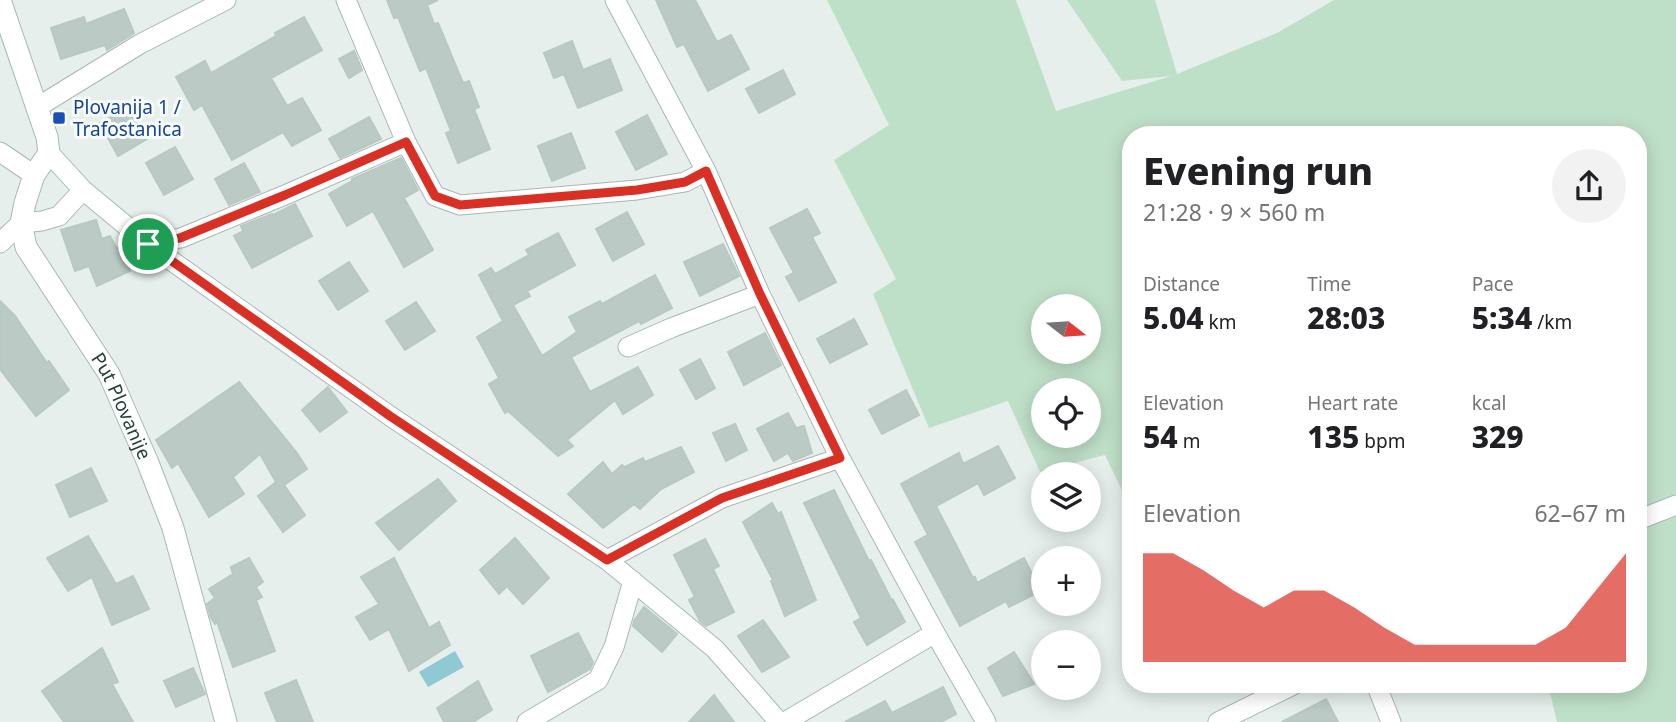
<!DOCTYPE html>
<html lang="en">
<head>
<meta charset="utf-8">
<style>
  :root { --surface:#fff; --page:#f2f2f2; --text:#202124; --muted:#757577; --accent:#d93025 }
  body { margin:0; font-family:"Noto Sans",sans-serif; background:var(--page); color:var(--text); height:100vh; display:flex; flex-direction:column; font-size:26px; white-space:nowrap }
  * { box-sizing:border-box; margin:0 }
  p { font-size:23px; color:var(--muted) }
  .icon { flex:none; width:38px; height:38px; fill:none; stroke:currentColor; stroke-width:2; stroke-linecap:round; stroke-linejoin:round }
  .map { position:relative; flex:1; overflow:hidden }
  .details { position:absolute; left:1122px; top:126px; width:525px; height:567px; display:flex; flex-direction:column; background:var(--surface); border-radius:28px; box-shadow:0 4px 18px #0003 }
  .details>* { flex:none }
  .needle { width:46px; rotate:107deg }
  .controls { position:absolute; left:1031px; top:294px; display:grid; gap:14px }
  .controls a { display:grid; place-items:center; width:70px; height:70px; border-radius:50%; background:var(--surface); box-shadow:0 4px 18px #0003; font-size:35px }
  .pin { position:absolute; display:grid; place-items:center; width:60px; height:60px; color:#fff; margin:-30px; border:4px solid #fff; border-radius:50%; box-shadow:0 2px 7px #0007 }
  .round { display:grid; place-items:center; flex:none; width:74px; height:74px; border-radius:37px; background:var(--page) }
  .summary { display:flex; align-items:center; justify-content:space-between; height:119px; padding:0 21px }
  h1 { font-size:38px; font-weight:800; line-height:52px }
  .metrics { display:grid; grid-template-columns:repeat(3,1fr); gap:10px; height:119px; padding:7px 21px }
  .metrics div { display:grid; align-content:center }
  .metrics b { font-size:30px; font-weight:800 }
  .metrics small { font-size:19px; font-weight:400 }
  .metrics p { font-size:19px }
  .chart { height:196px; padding:14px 21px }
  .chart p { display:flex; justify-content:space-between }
  .chart svg { width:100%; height:126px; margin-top:7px; fill:var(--accent); opacity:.7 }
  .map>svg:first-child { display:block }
  .green { fill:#bfe0c8; fill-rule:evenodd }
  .water { fill:#8ec9d4 }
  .building { fill:#bbcac4; stroke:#b8c9c2; stroke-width:2 }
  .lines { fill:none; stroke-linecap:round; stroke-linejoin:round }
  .minor-casing { stroke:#a8b8b2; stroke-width:21 }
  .tertiary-casing { stroke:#a8b8b2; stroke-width:23 }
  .minor { stroke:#fff; stroke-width:19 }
  .tertiary { stroke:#fff; stroke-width:21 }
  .route-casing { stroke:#fff; stroke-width:14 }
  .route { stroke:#d93025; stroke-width:9 }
  .transit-dot { fill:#1a4fb4; stroke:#f7fbf9; stroke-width:2.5 }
  .labels { text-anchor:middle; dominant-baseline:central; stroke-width:6; stroke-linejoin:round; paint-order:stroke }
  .transit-label { font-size:19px; fill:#164399; stroke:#f7fbf9; text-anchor:start }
  .street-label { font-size:19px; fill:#24423a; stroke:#f7fbf9 }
</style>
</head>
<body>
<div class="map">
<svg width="1676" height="722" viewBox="0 0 1676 722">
  <rect width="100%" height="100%" fill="#e6efeb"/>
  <path class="green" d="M827 0H1016L1056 111 1171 76 1122 81 1067 0H1155L1177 74 1277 33 1334 0H1676V722H1557L1548 684H1638V135H1130V507L1105 455 1040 472 1008 401 929 428 873 294 896 279 834 160 889 125ZM1043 306H1088V352H1043ZM1043 390H1088V436H1043Z"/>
  <path class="water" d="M455 651 464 667 428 687 419 672Z"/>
  <path class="building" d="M387 0H438L427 5 434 24 438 23 463 83 469 81 479 107 474 109 490 149 458 163 446 133 451 131 426 68 420 71 398 17 394 18Z
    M656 0H695L717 42 731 35 749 69 708 91 684 44 677 47Z
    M124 9 134 33 107 50 105 45 61 59 51 28 84 17 86 24Z
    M304 17 322 50 271 78 287 106 302 98 321 130 292 146 283 132 232 160 202 105 194 110 176 77 205 61 211 73 276 36 275 33Z
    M572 41 583 70 610 59 622 90 578 108 564 74 554 78 544 53Z
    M354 51 362 70 349 78 339 59Z
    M783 70 795 94 759 113 746 89Z
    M129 107 147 139 118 156 100 123Z
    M647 115 667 154 636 170 616 132Z
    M369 117 381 139 340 158 329 139Z
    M571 133 585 168 552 181 538 146Z
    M175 147 193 179 164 195 146 163Z
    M401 158 418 190 404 198 433 250 404 267 373 211 347 226 329 194 352 181V179Z
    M244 163 260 192 229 205 215 179Z
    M295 204 312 236 252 268 234 236 243 231 241 226 272 214 273 215Z
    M807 209 820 233 812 237 836 282 799 301 786 277 794 273 770 228Z
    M627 212 644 244 613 261 596 229Z
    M96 220 102 239 110 236 117 249 124 244 130 271 97 286 89 266 75 271 61 230Z
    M558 233 575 265 527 291 530 296 513 305 542 356 577 332 569 317 600 301 602 304 655 275 672 308 641 324 639 321 571 357 590 392 638 367 653 395 623 414 615 400 567 440 573 446 558 456 508 411 505 413 489 384 499 378 477 337 503 321 479 275 491 268 495 274 529 255 526 250Z
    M723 244 739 276 700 296 684 262Z
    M349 262 368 291 338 310 319 281Z
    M0 301 15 316 47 363 49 361 69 390 36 416 0 369Z
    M416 302 435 331 405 350 386 321Z
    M854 319 867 344 830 363 817 339Z
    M765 333 781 365 744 385 728 352Z
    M700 359 715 388 696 399 680 370Z
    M239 382 297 453 307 469 284 485 305 515 283 532 258 496 276 482 260 454 233 477 244 494 209 517 178 463 172 468 156 440Z
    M328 387 347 412 320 432 302 410Z
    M906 390 919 415 882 434 869 410Z
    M788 413 796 428 804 426 812 453 793 461 788 453 774 461 757 429Z
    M735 424 747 450 726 461 713 433Z
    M998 446 1015 478 984 495 978 483 936 506 973 578 975 577 977 583 1024 558 1041 591 1009 607 1006 601 960 626 915 542 928 535 901 484 959 453 963 464Z
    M681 447 694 472 661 489 640 509 634 504 603 528 568 494 603 462 612 474 622 465 625 467 643 458 645 462Z
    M91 468 107 501 70 517 56 485Z
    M438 479 456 501 399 550 376 523Z
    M834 490 869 561 871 560 892 601 893 600 905 622 867 645 854 622 861 618 804 503Z
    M772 503 778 514 781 512 816 600 785 616 771 581 773 580 743 522Z
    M88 536 116 584 133 576 149 609 112 625 92 577 68 591 47 558Z
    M515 538 549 578 523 604 507 586 499 594 480 570Z
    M705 539 719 566 713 569 734 612 706 626 700 621 689 600 695 597 674 555Z
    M249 558 263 582 256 587 262 597 256 600 275 651 233 667 217 622 215 624 211 618 207 604 215 598 209 589 233 574 231 567Z
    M394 558 429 628 439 622 450 645 409 671 389 629 370 640 356 617 379 604 361 577Z
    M644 607 677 634 662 652 633 626 634 621Z
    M763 620 789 657 762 672 738 636Z
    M578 633 593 662 590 669 548 692 531 656Z
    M102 648 118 682 112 684 133 722H64L42 691Z
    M1014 652 1034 684 1003 696 988 668Z
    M193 668 205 694 176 707 164 681Z
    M296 680 313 722H277L265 693Z
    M478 681 492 710 473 722H444L437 708Z
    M943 687 956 714 941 722H845L885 701 892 713Z
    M714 695 734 722H689Z
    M1326 699 1338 722H1282Z"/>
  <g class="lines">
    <defs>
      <path id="minor" d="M346 0 406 142 435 196 460 205 637 190 685 182 706 171
        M615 0 706 171 760 294 840 458 935 633 986 722
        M36 108 140 44 226 0
        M0 152 34 175
        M49 153 83 190 148 244 390 416 607 560 715 649 779 722
        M0 243 21 223 42 221 59 216 83 190
        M148 244 181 238 285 195 406 142
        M628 347 671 328 760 294
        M1638 520 1676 505
        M607 560 722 498 840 458
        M1376 684 1391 722
        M527 722 598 680 614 647 633 581
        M785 722 935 633
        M1218 722 1295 684"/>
      <g id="tertiary">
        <path id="s1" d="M0 0 47 137 49 153 34 175 25 203 21 223 26 247 109 374 148 463 173 528 226 722"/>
      </g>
    </defs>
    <use href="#minor" class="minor-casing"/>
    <use href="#tertiary" class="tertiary-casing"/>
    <use href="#minor" class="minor"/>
    <use href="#tertiary" class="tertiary"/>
  </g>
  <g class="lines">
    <defs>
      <path id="route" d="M406 142 435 196 460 205 637 190 685 182 706 171 760 294 840 458 722 498 607 560 390 416 148 244 180 238 285 195Z"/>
    </defs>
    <use href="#route" class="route-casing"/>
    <use href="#route" class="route"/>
  </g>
  <rect class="transit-dot" x="52" y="111" width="14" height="14" rx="3.5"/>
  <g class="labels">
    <g class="transit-label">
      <text x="73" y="107">Plovanija 1 /<tspan x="73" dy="22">Trafostanica</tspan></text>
    </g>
    <g class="street-label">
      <text stroke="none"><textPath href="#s1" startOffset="448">Put Plovanije</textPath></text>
    </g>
  </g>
</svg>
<div class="controls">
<a><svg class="needle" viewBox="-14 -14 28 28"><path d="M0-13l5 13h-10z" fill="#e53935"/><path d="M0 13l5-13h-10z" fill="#757577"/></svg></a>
<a><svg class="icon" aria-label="locate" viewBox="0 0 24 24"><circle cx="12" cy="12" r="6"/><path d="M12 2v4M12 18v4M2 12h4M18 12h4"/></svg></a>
<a><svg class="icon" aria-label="layers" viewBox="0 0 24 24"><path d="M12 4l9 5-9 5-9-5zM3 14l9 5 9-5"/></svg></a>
<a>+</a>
<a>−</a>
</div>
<div class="pin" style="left:148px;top:244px;background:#1e9e55"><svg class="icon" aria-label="arrive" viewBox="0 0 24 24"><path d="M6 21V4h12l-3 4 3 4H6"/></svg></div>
<section class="details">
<div class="summary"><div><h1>Evening run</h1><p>21:28 · 9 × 560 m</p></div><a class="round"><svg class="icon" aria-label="share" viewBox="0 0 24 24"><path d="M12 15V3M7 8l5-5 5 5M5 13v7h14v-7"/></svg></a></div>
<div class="metrics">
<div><p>Distance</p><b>5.04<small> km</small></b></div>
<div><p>Time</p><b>28:03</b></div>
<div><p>Pace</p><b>5:34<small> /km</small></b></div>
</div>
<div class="metrics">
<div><p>Elevation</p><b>54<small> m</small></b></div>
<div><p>Heart rate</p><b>135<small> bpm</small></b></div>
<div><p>kcal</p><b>329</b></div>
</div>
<div class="chart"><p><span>Elevation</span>62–67 m</p>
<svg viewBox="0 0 160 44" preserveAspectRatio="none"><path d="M0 44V6L10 6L20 12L30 19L40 25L50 19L60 19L70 25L80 32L90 38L100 38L110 38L120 38L130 38L140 32L150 19L160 6V44z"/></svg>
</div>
</section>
</div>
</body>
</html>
